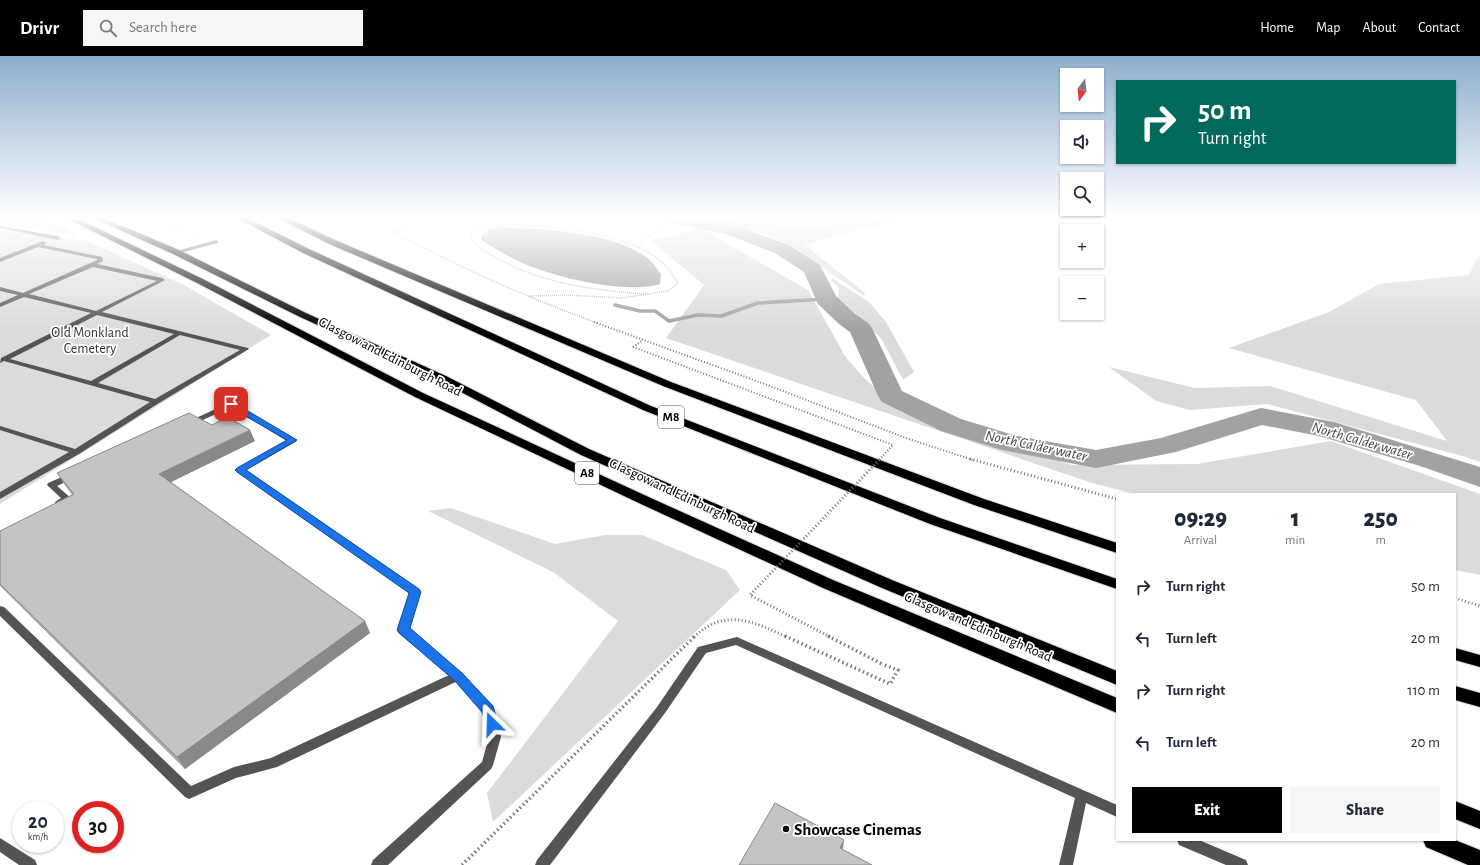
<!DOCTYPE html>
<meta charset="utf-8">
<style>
:root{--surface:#fff;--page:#f6f6f7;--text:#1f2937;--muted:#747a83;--accent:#000}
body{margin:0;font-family:"Alegreya Sans",sans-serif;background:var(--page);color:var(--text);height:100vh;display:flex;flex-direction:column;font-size:15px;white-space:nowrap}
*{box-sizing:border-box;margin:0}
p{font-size:13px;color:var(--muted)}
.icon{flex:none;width:22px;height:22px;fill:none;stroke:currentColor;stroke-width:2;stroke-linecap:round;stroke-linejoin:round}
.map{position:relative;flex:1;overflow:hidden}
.panel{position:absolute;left:1116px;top:437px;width:340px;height:348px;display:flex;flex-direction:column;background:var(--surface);border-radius:0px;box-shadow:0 1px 3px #0004}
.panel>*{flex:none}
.banner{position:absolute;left:1116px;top:24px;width:340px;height:84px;border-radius:0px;box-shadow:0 1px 3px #0004;background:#00695c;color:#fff;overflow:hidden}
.needle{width:26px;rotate:195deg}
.tools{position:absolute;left:1060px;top:12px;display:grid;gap:8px}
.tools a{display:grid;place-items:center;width:44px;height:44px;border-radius:0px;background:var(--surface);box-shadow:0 1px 3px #0004;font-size:20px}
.speed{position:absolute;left:12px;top:745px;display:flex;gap:8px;font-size:20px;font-weight:700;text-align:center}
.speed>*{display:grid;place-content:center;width:52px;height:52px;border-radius:50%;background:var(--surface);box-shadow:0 1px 3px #0004;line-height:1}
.speed small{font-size:10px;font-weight:400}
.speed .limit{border:6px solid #d22;background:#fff;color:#111}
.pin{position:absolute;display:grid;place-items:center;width:34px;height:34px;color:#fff;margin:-17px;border-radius:8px;box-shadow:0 2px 6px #0006}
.me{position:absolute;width:44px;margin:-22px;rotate:338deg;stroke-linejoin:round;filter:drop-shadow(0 0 3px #0008)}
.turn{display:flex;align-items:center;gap:14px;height:84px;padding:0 16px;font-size:18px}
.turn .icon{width:52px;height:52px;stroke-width:2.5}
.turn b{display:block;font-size:28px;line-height:34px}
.eta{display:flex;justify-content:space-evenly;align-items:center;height:68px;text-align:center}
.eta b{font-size:24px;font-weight:800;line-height:28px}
.primary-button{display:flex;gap:8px;margin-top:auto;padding:8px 16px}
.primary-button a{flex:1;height:46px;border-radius:0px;background:var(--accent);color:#fff;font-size:16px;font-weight:800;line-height:46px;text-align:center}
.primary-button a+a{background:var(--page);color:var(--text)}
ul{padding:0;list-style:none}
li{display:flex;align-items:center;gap:12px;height:52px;padding:0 16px}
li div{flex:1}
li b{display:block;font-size:15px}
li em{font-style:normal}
header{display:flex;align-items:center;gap:24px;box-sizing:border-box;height:56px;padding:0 20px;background:var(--accent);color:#fff}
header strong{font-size:19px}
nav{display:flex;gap:22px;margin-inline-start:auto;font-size:14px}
.search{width:280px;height:36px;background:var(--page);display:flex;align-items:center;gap:10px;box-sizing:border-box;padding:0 14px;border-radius:0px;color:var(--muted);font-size:15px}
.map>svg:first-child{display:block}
.green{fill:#dbdbdb}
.water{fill:#a2a2a2}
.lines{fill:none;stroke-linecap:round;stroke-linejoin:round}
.stream{stroke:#a2a2a2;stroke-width:3.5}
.river{fill:#a2a2a2;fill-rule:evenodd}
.highway-casing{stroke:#dbdbdb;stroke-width:2}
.path-far3{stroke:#767676;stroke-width:1.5;stroke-dasharray:0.5 1.5;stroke-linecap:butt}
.path-far2{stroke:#767676;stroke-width:2;stroke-dasharray:1 2;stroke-linecap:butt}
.path-far1{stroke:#767676;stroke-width:3;stroke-dasharray:1 2.5;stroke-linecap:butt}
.path{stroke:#767676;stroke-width:3.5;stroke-dasharray:1.5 3;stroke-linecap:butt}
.lane{fill:#545454;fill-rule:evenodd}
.street{fill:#545454;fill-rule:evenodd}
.highway{fill:#000;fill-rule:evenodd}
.path-bridge-far2{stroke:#767676;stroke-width:2;stroke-dasharray:1 2;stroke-linecap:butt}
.path-bridge-far1{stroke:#767676;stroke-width:3;stroke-dasharray:1 2.5;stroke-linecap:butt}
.path-bridge{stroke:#767676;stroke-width:3.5;stroke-dasharray:1.5 3;stroke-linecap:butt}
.wall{fill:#a9a9a9}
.shaded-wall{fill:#898989}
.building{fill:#c4c4c4;stroke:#898989}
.route{fill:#1a73e8;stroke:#114b97}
.poi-dot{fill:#000;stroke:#fff;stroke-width:1.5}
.labels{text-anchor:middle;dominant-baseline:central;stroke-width:3.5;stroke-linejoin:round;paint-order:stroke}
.shield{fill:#fff;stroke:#4c4c4c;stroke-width:1}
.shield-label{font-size:13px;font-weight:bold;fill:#000}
.park-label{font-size:14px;fill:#323232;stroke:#fff}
.street-label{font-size:14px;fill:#000;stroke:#fff}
.water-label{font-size:15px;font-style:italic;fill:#434343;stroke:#fff}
.near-poi-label{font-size:17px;font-weight:bold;fill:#000;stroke:#fff;text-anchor:start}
</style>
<header>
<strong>Drivr</strong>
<div class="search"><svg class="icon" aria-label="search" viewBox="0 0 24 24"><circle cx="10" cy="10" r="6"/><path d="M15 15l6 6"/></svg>Search here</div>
<nav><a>Home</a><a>Map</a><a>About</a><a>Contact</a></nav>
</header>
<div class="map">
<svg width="1480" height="809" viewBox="0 0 1480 809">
<rect width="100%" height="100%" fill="#fff"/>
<path class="green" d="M0 161H38L67 172 77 180 0 166Z
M922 161 840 178 805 189 865 237 864 240 798 194 783 186 764 177 739 174 699 162Z
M698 171 808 234 845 300 862 320 901 356 1072 409 1197 408 1331 385 1480 438V519L1455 514V438H1135L1092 427 666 282 704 229 650 184 673 180Z
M0 175 87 185 184 229 271 279 0 448Z
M1480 197V406L1466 401 1267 348 1190 354 1156 345 1109 311 1195 332 1270 330 1447 385 1416 344 1229 292 1329 256 1379 228 1469 219Z
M832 222 869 246 886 266 914 316 903 324 881 282 866 268 846 256 838 244 839 232 832 225Z
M451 452 555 488 605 479H642L726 514 740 534 493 766 487 737 618 565 553 516 428 455Z"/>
<path class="water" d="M501 172C543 172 609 176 645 200 651 204 656 212 661 218L660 228C625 239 548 220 516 204 504 198 493 191 481 184L482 179 488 174Z"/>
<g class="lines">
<path class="stream" d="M615 249 640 255H655L669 265 698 259 721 260 758 247 826 243"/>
<path class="river" d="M661 161H696L731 168 789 189 820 209 836 240 855 258 868 267 872 272 902 335 961 363 1017 380 1096 394 1161 382 1261 352 1334 366 1480 411V431L1420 410 1319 380 1262 369 1176 396 1096 412 1002 394 941 375 882 346 878 340 850 276 839 268 818 248 804 216 775 197 726 178 664 165Z"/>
<defs>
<path id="highway" d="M64 161H74L205 224 423 337 653 443 833 524 1117 642V657L823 532 643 449 415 341 199 228Z
M91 161H101L179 194 306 257 446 320 589 393 892 524 1117 615V629L882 532 581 399 438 324 300 261 173 198Z
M235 161H245L309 193 651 350 940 462 1117 523V533L930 468 643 354 303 197Z
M276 161H286L335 184 671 326 984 443 1117 487V497L974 449 663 330 329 188Z
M1455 592 1480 599V611L1455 604Z
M1455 630 1480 637V651L1455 644Z
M1455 745 1480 755V773L1455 763Z
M1423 784H1455L1480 794V809H1468L1426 791Z"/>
</defs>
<use href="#highway" class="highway-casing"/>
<path class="path-far3" d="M703 161C773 178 838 177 908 161
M147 162 199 180
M387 172C455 210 524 240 597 267
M393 176C422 168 450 157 479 171
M639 192 645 181 684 161
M528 240 566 239 622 242 668 235 678 227C671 216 665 207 654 200 621 176 509 160 472 175L471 183C477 192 486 196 495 201 542 228 593 234 646 238"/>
<path class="path-far2" d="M594 266 762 327 906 382 973 404
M633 291 642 285"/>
<path class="path-far1" d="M970 403 1117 443
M1455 542 1480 550
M694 581C725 551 754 566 787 581"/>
<path class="path" d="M785 580 890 628 898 614 882 608
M462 809 695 580"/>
<path class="lane" d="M216 184 218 185V187L176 198 173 196Z
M43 185 46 187 44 189 102 201 103 205 97 208 162 222 165 224 102 256 248 292 249 293 159 347 79 398 0 443V436L69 396 0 374V370L75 393 150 346 4 305 0 307 1 302 91 257 24 241 0 251V247L18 239 0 235V231L23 237 97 204V203L38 191 0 206V202ZM93 211 157 225 96 255 29 238ZM97 259 174 278 91 325 10 303ZM180 279 240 294 155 343 98 327Z
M231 346 297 385 246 414 418 533 420 536 409 573 462 617 463 620 462 623 277 711 236 722 189 743 185 741 0 560V550L4 551 191 730 234 711 271 702 449 619 399 577 398 574 410 537 236 414 287 385 231 351 192 369H189L185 367Z
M71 417 75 420 74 422 57 430 71 442 62 448H56L55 446 61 442 47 429 48 427Z
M737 581 1117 749V761L1086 747 1073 809H1059L1075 742 736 589 706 597 665 657 550 809H535L537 804 657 651 698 591Z
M1177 784H1199L1246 804 1248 809H1226L1179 789Z"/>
<path class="street" d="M364 161H407L405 162 384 164 366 162Z
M0 170 58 180 61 182 58 184 0 172Z
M458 616 462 617 494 653 501 681 493 709 491 713 388 809H371L373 804 482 706 489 681 483 655 454 623 453 620 454 617Z
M0 782 35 804 37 809H19L0 796Z"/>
<use href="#highway" class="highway"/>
<path class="path-bridge-far2" d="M633 291 893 389 879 404"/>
<path class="path-bridge-far1" d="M830 581 750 539 880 403"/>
<path class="path-bridge" d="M828 580 882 608"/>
</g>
<path class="wall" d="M255 385 171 426 365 565 370 577 185 713 0 530V475L72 439 64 428 57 417Z"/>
<path class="shaded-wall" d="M250 374 255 385 165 429 159 418Z
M365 565 370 577 185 713 177 701Z
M844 784 843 792 839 800 840 792Z"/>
<path class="building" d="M189 357 212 369 227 361 250 374 159 418 365 565 177 701 0 528V475L74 438 57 417Z
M775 747 844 784 840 792 872 809H739Z"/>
<linearGradient id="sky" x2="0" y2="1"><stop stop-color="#8cadcc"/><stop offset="0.59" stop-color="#fff"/><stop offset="1" stop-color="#fff" stop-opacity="0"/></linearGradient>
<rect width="1480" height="274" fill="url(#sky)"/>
<path class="route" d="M231 345 297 384 246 414 419 533 421 536 410 572 462 617 493 650 498 668 496 671 492 673 487 671 482 656 454 624 399 577 397 574 409 537 237 416 235 414 237 412 287 384 228 350 227 348Z"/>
<circle class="poi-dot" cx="786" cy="773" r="4"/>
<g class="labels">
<g class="shield">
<rect x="658" y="350" width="26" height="22" rx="3"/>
<rect x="575" y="406" width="24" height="22" rx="3"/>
</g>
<g class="shield-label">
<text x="671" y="361">M8</text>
<text x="587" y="417">A8</text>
</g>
<g class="park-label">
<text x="90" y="277">Old Monkland<tspan x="90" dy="16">Cemetery</tspan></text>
</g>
<g class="street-label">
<text transform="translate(390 301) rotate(27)">Glasgow and Edinburgh Road</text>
<text transform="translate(682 440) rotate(25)">Glasgow and Edinburgh Road</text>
<text transform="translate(978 571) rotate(23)">Glasgow and Edinburgh Road</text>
</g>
<g class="water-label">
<text transform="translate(1362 385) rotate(16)">North Calder water</text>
<text transform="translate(1036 390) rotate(12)">North Calder water</text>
</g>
<g class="near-poi-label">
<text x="794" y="773">Showcase Cinemas</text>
</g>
</g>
</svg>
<div class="tools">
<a><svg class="needle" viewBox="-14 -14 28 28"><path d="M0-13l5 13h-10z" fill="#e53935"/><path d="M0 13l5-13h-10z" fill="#747a83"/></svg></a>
<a><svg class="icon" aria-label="sound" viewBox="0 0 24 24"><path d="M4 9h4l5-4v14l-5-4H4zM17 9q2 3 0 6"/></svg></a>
<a><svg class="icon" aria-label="search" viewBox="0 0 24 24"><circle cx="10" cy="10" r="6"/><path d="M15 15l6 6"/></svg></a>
<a>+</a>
<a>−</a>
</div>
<div class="speed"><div>20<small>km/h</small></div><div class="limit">30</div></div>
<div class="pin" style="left:231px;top:348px;background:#d93025"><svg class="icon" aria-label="arrive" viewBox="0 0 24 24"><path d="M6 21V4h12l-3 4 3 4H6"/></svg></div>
<svg class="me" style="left:492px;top:668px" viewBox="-20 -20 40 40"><path d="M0-17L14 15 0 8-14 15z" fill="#1a73e8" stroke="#fff" stroke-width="4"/></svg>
<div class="banner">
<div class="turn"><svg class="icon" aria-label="right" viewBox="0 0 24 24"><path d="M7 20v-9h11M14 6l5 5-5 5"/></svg><div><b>50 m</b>Turn right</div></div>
</div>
<section class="panel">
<div class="eta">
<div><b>09:29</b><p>Arrival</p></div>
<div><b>1</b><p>min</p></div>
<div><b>250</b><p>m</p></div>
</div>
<ul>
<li><svg class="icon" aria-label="right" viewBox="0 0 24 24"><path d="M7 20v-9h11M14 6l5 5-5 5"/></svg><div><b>Turn right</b></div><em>50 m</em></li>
<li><svg class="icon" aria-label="left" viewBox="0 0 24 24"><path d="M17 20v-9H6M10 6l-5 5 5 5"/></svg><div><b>Turn left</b></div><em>20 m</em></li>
<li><svg class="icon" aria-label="right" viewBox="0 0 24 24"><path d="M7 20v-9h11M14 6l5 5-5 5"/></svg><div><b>Turn right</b></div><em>110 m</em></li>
<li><svg class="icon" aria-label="left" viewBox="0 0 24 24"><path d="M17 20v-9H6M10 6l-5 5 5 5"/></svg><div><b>Turn left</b></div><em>20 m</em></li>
</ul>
<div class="primary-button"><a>Exit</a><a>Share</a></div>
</section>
</div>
